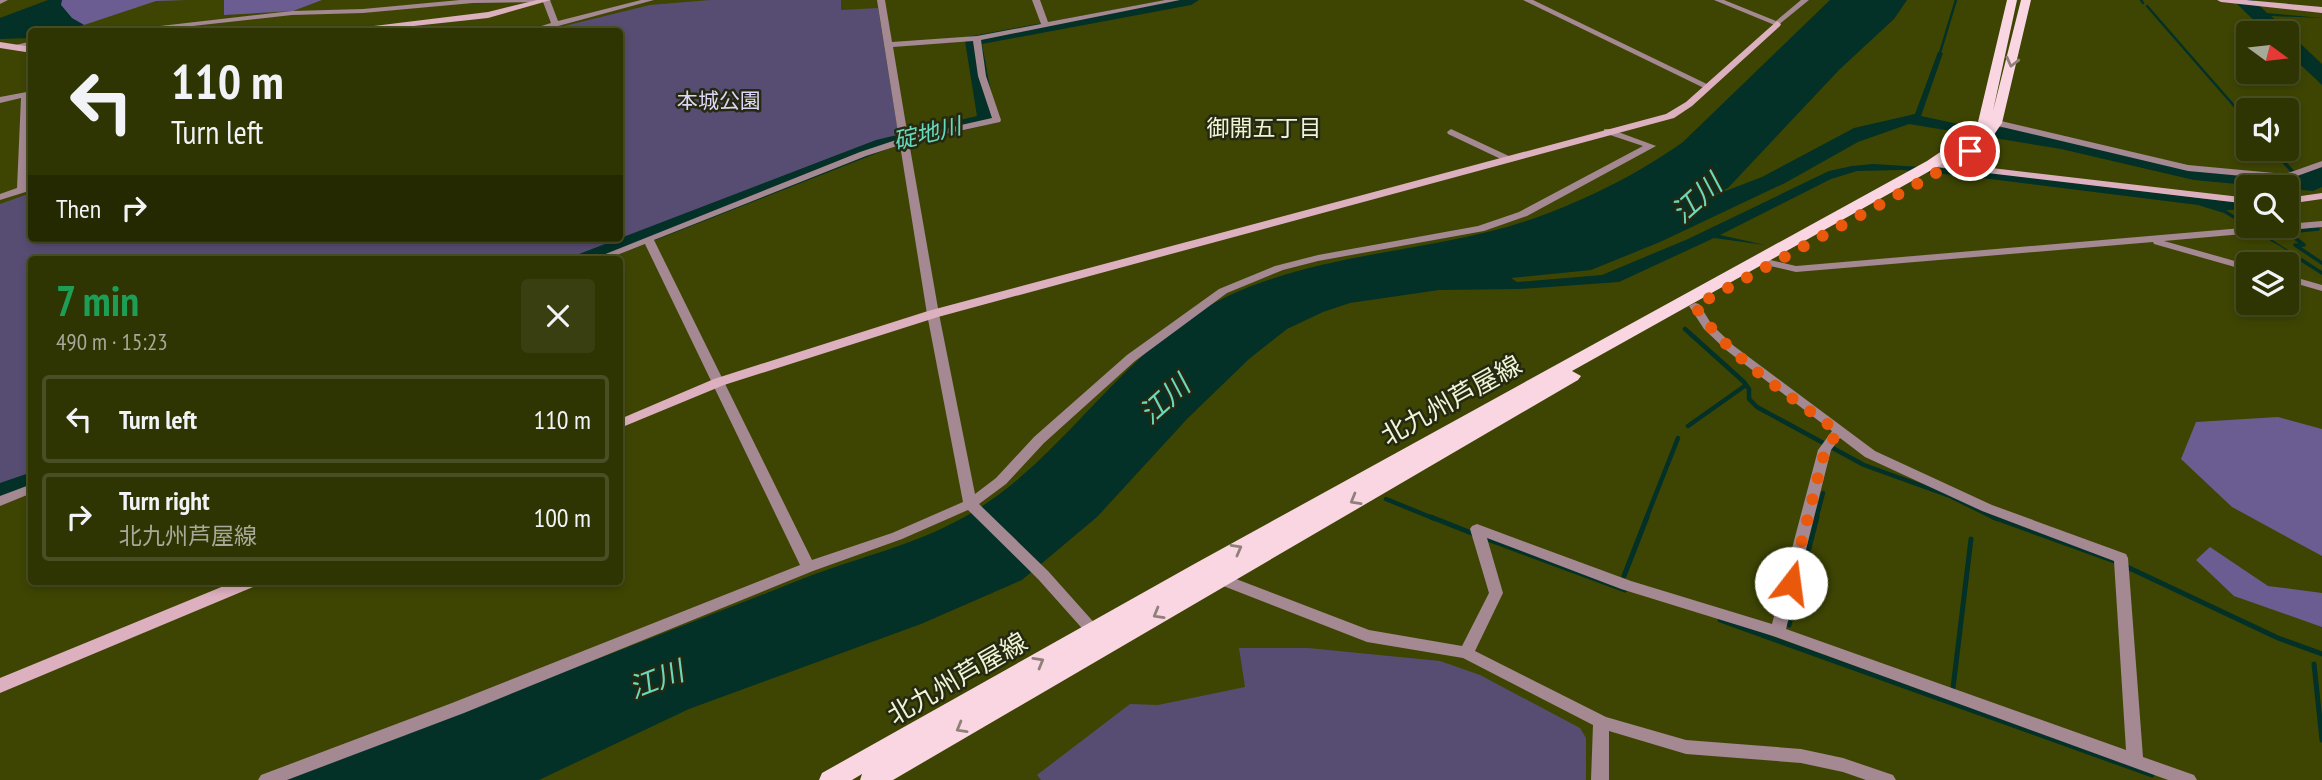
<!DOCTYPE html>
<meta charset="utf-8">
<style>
:root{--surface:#2e3402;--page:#3a3f11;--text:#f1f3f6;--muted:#a7aa99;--line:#494f24}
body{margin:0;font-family:"PT Sans Narrow","Noto Sans JP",sans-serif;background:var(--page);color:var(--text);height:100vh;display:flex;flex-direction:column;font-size:26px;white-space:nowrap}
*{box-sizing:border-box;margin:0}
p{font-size:23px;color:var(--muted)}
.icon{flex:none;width:38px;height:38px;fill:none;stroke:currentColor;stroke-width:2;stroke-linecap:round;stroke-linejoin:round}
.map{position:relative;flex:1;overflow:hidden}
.sheet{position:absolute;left:28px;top:256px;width:595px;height:329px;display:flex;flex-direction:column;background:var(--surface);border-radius:7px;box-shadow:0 4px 10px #0003,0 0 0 2px var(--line)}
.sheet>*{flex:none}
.guide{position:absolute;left:28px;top:28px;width:595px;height:214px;border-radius:7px;box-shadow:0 4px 10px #0003,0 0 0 2px var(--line);background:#2e3402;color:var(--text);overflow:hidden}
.needle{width:46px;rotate:105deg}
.fabs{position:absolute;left:2236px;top:21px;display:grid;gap:14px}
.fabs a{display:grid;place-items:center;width:63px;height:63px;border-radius:7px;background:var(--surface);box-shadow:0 4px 10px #0003,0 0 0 2px var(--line);font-size:35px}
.pin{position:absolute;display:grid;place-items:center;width:60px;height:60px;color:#fff;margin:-30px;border:4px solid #fff;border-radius:50%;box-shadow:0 2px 7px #0007}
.me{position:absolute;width:77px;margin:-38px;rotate:15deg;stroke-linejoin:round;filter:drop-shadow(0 0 5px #0008)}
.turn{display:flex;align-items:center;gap:24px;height:147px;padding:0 28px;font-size:32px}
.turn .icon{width:91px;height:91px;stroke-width:2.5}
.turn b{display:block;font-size:49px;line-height:60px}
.then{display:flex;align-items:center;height:66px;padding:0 28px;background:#0003;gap:14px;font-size:26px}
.round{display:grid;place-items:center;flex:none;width:74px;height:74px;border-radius:7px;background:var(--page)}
.overview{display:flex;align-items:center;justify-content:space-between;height:119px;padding:0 28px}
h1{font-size:42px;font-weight:800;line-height:52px;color:#1e9e55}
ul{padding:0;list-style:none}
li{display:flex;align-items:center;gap:21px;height:88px;margin:0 14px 10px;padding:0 14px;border:4px solid var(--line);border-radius:7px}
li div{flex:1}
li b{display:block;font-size:26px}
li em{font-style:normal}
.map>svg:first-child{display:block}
.green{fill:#574d72}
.forest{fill:#6b5d91}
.water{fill:#033027}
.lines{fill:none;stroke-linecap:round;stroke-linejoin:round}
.stream-far3{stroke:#033027;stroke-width:2.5}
.stream-far2{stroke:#033027;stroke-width:3.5}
.stream-far1{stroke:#033027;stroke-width:4.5}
.stream{stroke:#033027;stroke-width:5}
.river{fill:#033027;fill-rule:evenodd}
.street{fill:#a48892;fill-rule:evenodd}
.secondary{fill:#ddb0bf;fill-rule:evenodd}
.primary{fill:#f9d6e2;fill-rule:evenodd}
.oneway{stroke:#90807a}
.route{stroke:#ea580c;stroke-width:12;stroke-dasharray:0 21.6}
.labels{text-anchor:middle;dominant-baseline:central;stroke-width:5;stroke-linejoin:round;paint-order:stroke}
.far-park-label{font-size:21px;fill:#ded6f6;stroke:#262911}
.far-neighbourhood-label{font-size:23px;fill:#eef4d5;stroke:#262911}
.far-water-label{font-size:23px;font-style:italic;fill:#67d9bf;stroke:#262911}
.street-label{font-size:26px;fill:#eef4d5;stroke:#262911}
.water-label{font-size:28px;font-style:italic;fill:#67d9bf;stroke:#262911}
</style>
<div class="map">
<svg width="2322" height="780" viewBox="0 0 2322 780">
<rect width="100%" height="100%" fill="#3e4503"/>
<path class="green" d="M710 0H841V10L878 8 899 138 583 259H32L31 481 0 493V204L31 193 32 238H620V32L544 31 650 5Z
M1239 648H1308L1440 661 1480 675 1580 728 1586 738V780H1041L1037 775 1130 704 1158 705 1245 687Z"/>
<path class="forest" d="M62 0H186L156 1 84 25 71 18 60 4Z
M224 0H322L293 11 224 15Z
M2278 417 2322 429V556L2232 507 2181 459 2196 422Z
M2210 547 2268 586 2322 593V627L2234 596 2196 560Z"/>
<path class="water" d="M48 0H62L61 5 72 18 84 25 58 31 32 32 31 38 0 39V18Z
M1830 0H1907L1894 19 1839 70 1728 188 1702 200 1762 177 1854 128 1915 114 1938 52 1943 53 1921 116 1963 125 2010 128 2188 169 2289 179 2322 167V187L2313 191 2194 180 2061 149 1909 124 1858 142 1785 183 1660 242 1591 270 1511 278 1517 282 1602 275 1688 239 1829 171 1852 166 1873 164 1969 170 2249 204V210H2226L2305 261 2224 213 2198 205 1974 177 1902 170 1857 171 1831 179 1720 235 1765 245 1714 238 1619 282 1519 289 1439 290 1350 303 1323 312 1287 329 1249 359 1187 419 1097 517 1022 580 921 624 689 709 539 780H282C455 713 629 648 802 579 850 560 903 548 949 525 1059 473 1117 349 1226 297 1315 255 1413 253 1507 227 1568 209 1631 179 1683 142Z
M2233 0H2254L2267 13 2322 18 2271 16 2322 64V85L2287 52V33H2267Z"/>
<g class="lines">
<path class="stream-far3" d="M2141 0 2143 3
M2147 6 2249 123
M1939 56 1956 0"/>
<path class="stream-far2" d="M2272 149 2292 171
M2287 232 2304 245H2295L2322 263
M2288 232 2318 229
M2300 259 2322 273"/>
<path class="stream-far1" d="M1685 329 1744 382 1749 389V399L1757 407 1864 465 1950 496 1997 519
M1688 426 1746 385
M1386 499 1435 519
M1646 519 1678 438
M1816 519 1823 493"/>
<path class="stream" d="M1431 517 1474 534
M1993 517 2117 562
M1482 537 1625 590
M2125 566 2278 638 2322 654
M1624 576 1647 517
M1720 620 2152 775
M1789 625 1817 517
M2314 664 2322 740
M1953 688 1971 539"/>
<path class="river" d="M1166 0H1199L1191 5 982 44 996 119 994 123 890 148 607 259H576L579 254 876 140 977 116 965 41 967 37Z
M32 472V492L0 504V483Z"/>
<path class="street" d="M0 0H8L0 4Z
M460 0H550L558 21 641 0H654L536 32H522L551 23 543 2 473 3 363 13 292 15 138 32H108L292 11 363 9Z
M877 0H885L892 42 977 36 1041 24 1032 0H1040L1048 22 1165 0H1180L981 40 986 76 1001 120 1000 122 909 142 939 314 975 494 996 478 1034 437 1127 355 1219 289 1275 266 1318 255 1478 226 1519 212 1643 146 1604 133V129H1610L1656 146 1527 216 1484 231 1318 261 1283 270 1227 293 1135 361 1044 443 1006 484 979 504 1048 571 1098 627 1101 631 1098 635 1093 637 1088 635 1038 579 968 510 902 539 813 571 464 713 287 780H258L261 775 452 703 800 565 645 244 607 259H593L860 152 899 139ZM973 41 978 76 992 118 908 137 893 47ZM900 145 927 314 963 502 892 533 812 560 654 240 866 156Z
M1523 0H1533L1711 86 1704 88Z
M1714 0H1724L1776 21 1801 0H1809L1777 26Z
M32 41V45L16 48 12 46Z
M32 91V95L29 96 27 185 32 184V190L0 200V194L17 188 21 98 0 103V97Z
M1988 118 2188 165 2285 174 2322 161V167L2286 180 2188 171 1985 123V119Z
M1451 129 1511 157 1513 159 1511 161H1505L1448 134 1447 132Z
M2322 221V227L2164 241 2249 265V271L2154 244 2153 242 1796 272 1753 262 1752 260 1757 257 1796 266 2266 226H2287V224Z
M2287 275 2322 285V291L2287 281Z
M1695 303 1699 304 1712 325 1734 346 1875 451 1992 505 2126 554 2128 558 2143 757 2194 775 2197 780H2168L1773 636 1621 589 1487 538 1503 593 1475 651 1606 717 1686 740 1801 749 1843 758 1893 775 1896 780H1866L1843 772 1801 763 1686 754 1609 731V780H1591L1593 725 1463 658 1367 642 1213 582 1211 578 1213 574 1218 573 1223 574 1369 630 1462 646 1489 593 1470 529 1472 526 1477 524 1631 581 1772 624 1818 450 1832 431 1726 350 1704 329 1689 306ZM1840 438 1865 457 1982 511 2114 561 2126 750 1786 629 1831 450Z
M32 484V493L0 506V496Z"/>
<path class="secondary" d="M537 0H551L488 18 358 32H325L488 12Z
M2217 0H2246L2322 7V13L2221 2Z
M1777 21 1781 24 1780 26 1692 106 1674 118 938 317 724 385 620 428V419L714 379 928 311 1666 114 1686 102Z
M0 42 32 47V53L0 48Z
M1932 161 2249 198V204L1928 166V162Z
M2322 193V199L2287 204V198Z
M236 581H260L258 585 0 693V678Z"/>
<path class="primary" d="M2007 0H2017L1993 111 2021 0H2031L2002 123 1987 145H1977L1978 139 1937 167 1572 371 1581 376 1578 380 893 780H860L862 774 852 780H819L822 773 1196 563 1927 161 1970 132 1978 122Z"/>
</g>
<defs><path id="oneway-chevron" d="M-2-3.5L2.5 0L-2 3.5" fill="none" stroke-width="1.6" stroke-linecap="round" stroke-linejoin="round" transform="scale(1.75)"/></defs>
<g class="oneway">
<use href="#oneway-chevron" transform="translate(2012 62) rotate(104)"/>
<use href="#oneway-chevron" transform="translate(1355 500) rotate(150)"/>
<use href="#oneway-chevron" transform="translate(1237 549) rotate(-29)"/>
<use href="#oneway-chevron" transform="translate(1158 614) rotate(150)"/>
<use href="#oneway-chevron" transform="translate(1039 662) rotate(-30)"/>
<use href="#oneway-chevron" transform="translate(961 728) rotate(150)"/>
</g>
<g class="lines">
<path class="route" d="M1791 583 1825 450 1838 432C1789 394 1729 359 1695 306L1928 178 1970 151"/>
</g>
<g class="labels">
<g class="far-park-label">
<text x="719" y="100">本城公園</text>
</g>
<g class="far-neighbourhood-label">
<text x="1264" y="127">御開五丁目</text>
</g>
<g class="far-water-label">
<text transform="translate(927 133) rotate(-14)">碇地川</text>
</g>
<g class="street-label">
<text transform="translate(1451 400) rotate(-29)">北九州芦屋線</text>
<text transform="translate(957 678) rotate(-30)">北九州芦屋線</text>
</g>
<g class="water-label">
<text transform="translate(1696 198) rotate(-42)">江川</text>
<text transform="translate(1164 399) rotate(-42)">江川</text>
<text transform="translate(656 679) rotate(-21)">江川</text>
</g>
</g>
</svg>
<div class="fabs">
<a><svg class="needle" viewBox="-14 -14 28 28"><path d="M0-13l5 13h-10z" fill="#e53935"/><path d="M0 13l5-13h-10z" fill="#a7aa99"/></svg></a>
<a><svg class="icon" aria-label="sound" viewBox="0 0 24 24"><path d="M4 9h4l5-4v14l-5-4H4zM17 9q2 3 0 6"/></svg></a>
<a><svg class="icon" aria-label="search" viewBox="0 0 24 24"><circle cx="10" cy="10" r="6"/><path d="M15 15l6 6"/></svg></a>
<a><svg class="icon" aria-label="layers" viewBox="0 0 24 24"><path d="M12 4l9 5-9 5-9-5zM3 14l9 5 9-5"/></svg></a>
</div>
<div class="pin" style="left:1970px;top:151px;background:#d93025"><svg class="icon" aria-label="arrive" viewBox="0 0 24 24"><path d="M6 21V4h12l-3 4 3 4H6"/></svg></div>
<svg class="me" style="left:1791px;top:583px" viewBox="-20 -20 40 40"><circle r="19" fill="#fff"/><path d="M0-13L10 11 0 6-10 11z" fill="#ea580c"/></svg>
<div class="guide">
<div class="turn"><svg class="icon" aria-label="left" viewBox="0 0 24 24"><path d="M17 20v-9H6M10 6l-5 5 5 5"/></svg><div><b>110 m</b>Turn left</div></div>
<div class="then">Then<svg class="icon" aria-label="right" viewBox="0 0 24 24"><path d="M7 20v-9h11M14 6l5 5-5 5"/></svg></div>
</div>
<section class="sheet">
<div class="overview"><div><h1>7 min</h1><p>490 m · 15:23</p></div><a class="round"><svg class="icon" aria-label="close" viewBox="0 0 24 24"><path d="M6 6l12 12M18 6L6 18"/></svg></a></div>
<ul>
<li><svg class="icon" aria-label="left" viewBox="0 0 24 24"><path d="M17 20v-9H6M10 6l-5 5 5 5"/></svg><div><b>Turn left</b></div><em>110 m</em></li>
<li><svg class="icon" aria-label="right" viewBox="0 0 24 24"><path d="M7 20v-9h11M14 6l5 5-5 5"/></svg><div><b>Turn right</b><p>北九州芦屋線</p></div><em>100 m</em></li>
</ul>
</section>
</div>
